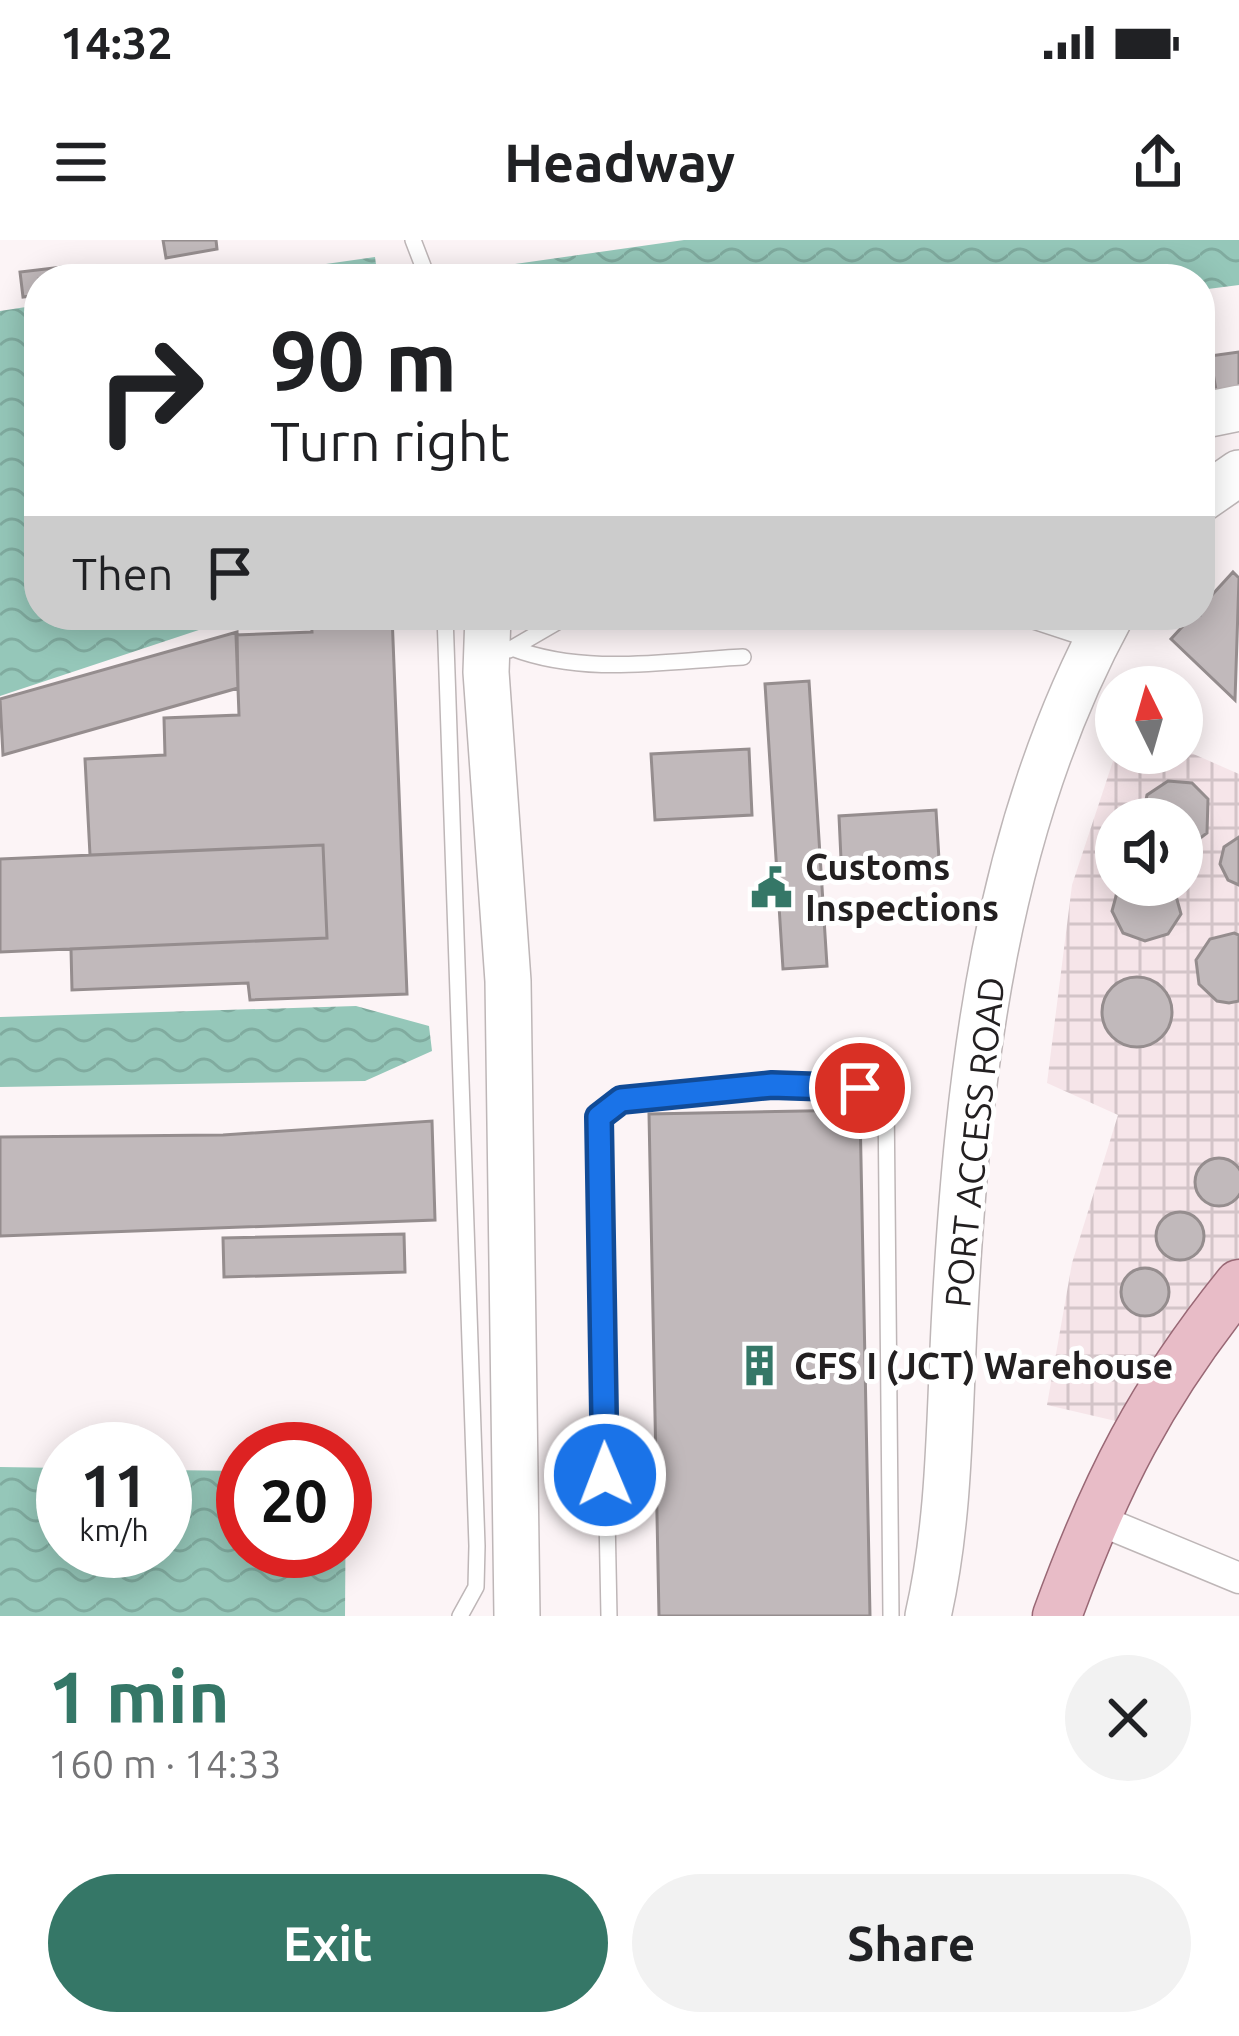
<!DOCTYPE html>
<meta charset="utf-8">
<style>
:root{--surface:#fff;--page:#f2f2f2;--text:#202124;--muted:#757577;--accent:#357767}
body{margin:0;font-family:Ubuntu,sans-serif;background:var(--page);color:var(--text);height:100vh;display:flex;flex-direction:column;font-size:45px;white-space:nowrap}
*{box-sizing:border-box;margin:0}
p{font-size:39px;color:var(--muted)}
.icon{flex:none;width:66px;height:66px;fill:none;stroke:currentColor;stroke-width:2;stroke-linecap:round;stroke-linejoin:round}
.map{position:relative;height:1376px;overflow:hidden}
.details{display:flex;flex-direction:column;background:var(--surface);flex:1}
.details>*{flex:none}
.guide{position:absolute;left:24px;top:24px;width:1191px;height:366px;border-radius:48px;box-shadow:0 6px 30px #0003;background:#fff;color:var(--text);overflow:hidden}
.needle{width:78px;rotate:355deg}
.fabs{position:absolute;left:1095px;top:426px;display:grid;gap:24px}
.fabs a{display:grid;place-items:center;width:108px;height:108px;border-radius:50%;background:var(--surface);box-shadow:0 6px 30px #0003;font-size:60px}
.speed{position:absolute;left:36px;top:1182px;display:flex;gap:24px;font-size:60px;font-weight:700;text-align:center}
.speed>*{display:grid;place-content:center;width:156px;height:156px;border-radius:50%;background:var(--surface);box-shadow:0 6px 30px #0003;line-height:1}
.speed small{font-size:30px;font-weight:400}
.speed .limit{border:18px solid #d22;background:#fff;color:#111}
.pin{position:absolute;display:grid;place-items:center;width:102px;height:102px;color:#fff;margin:-51px;border:6px solid #fff;border-radius:50%;box-shadow:0 3px 12px #0007}
.me{position:absolute;width:132px;margin:-66px;rotate:359deg;stroke-linejoin:round;filter:drop-shadow(0 0 9px #0008)}
.turn{display:flex;align-items:center;gap:42px;height:252px;padding:0 48px;font-size:54px}
.turn .icon{width:156px;height:156px;stroke-width:2.5}
.turn b{display:block;font-size:84px;line-height:102px}
.then{display:flex;align-items:center;height:114px;padding:0 48px;background:#0003;gap:24px;font-size:45px}
.round{display:grid;place-items:center;flex:none;width:126px;height:126px;border-radius:63px;background:var(--page)}
.summary{display:flex;align-items:center;justify-content:space-between;height:204px;padding:0 48px}
h1{font-size:72px;font-weight:700;line-height:90px;color:var(--accent)}
.button{display:flex;gap:24px;margin-top:auto;padding:24px 48px}
.button a{flex:1;height:138px;border-radius:72px;background:var(--accent);color:#fff;font-size:48px;font-weight:700;line-height:138px;text-align:center}
.button a+a{background:var(--page);color:var(--text)}
.status{display:flex;justify-content:space-between;align-items:center;height:84px;padding:0 60px;background:var(--surface);direction:ltr}
.status svg{height:33px;fill:currentColor}
header{display:flex;justify-content:space-between;align-items:center;height:156px;padding:0 48px;background:var(--surface);font-size:54px;font-weight:700}
.map>svg:first-child{display:block}
.industrial{fill:url(#industrial-grid);fill-rule:evenodd}
.water{fill:url(#water-waves)}
.building{fill:#c1b9bb;stroke:#958d8e;stroke-width:3}
.lines{fill:none;stroke-linecap:round;stroke-linejoin:round}
.lane-casing{stroke:#beb6b7;stroke-width:18}
.street-casing{stroke:#beb6b7;stroke-width:33}
.secondary-casing{stroke:#beb6b7;stroke-width:48}
.primary-casing{stroke:#996875;stroke-width:51}
.lane{stroke:#fff;stroke-width:15}
.street{stroke:#fff;stroke-width:30}
.secondary{stroke:#fff;stroke-width:45}
.primary{stroke:#e8bcc7;stroke-width:48}
.route-casing{stroke:#114b97;stroke-width:30}
.route{stroke:#1a73e8;stroke-width:21}
.labels{text-anchor:middle;dominant-baseline:central;stroke-width:10;stroke-linejoin:round;paint-order:stroke}
.poi-label{font-size:36px;font-weight:bold;fill:#232021;stroke:#fff;text-anchor:start}
.street-label{font-size:36px;fill:#232021;stroke:#fff}
</style>
<div class="status"><b>14:32</b><svg viewBox="0 0 49 12"><path d="M0 12V9h3v3zM5 12V6h3v6zM10 12V3h3v9zM15 12V0h3v12zM26 1h20v11H26zM47 4h2v5h-2z"/></svg></div>
<header><svg class="icon" aria-label="menu" viewBox="0 0 24 24"><path d="M4 6h16M4 12h16M4 18h16"/></svg>Headway<svg class="icon" aria-label="share" viewBox="0 0 24 24"><path d="M12 15V3M7 8l5-5 5 5M5 13v7h14v-7"/></svg></header>
<div class="map">
<svg width="1239" height="1376" viewBox="0 0 1239 1376">
<defs>
<pattern id="industrial-grid" width="8" height="8" patternUnits="userSpaceOnUse" patternTransform="scale(3)"><rect width="8" height="8" fill="#f6e5e9"/><path d="M0 4h8M4 0v8" fill="none" stroke="#d3c4c8"/></pattern>
<pattern id="water-waves" width="16" height="10" patternUnits="userSpaceOnUse" patternTransform="scale(3)"><rect width="16" height="10" fill="#95c7b9"/><path d="M0 5q4-4 8 0t8 0" fill="none" stroke="#80ab9f"/></pattern>
</defs>
<rect width="100%" height="100%" fill="#fcf4f6"/>
<path class="industrial" d="M1182 509 1239 534V1021L1120 1182 1047 1165 1072 1023 1118 875 1047 843 1072 645 1116 512 1182 513ZM1116 579H1182V645H1116Z"/>
<path class="water" d="M684 0H1239V45L1200 50V39H453L452 33Z
M375 17 378 39H220Z
M39 65V375H244L0 456V71Z
M356 766 429 786 432 811 365 841 0 847V777Z
M0 1227 63 1228V1311H165V1230L243 1231V1311H345L346 1233 345 1376H0Z"/>
<path class="building" d="M163 0H216L217 9 166 18Z
M63 27 65 39H39V55L23 57 20 32Z
M1239 112V147L1216 150 1210 116Z
M1233 332 1239 338 1235 460 1171 399 1193 375H1200V368Z
M311 375H392L407 754 250 760 248 743 72 750 71 709 327 698 323 605 90 615 85 519 165 515 164 478 239 475 236 395 312 392Z
M237 392 238 448 3 515 0 459Z
M809 441 827 726 783 729 765 444Z
M749 509 752 575 655 580 651 514Z
M1168 541 1192 543 1208 559 1207 593 1187 608 1182 609V579H1142L1147 555Z
M936 570 940 636 842 641 839 576Z
M1239 597V645L1228 640 1220 624 1224 607Z
M323 605 327 698 0 712V619Z
M1173 645 1181 674 1168 694 1145 701 1123 693 1112 671 1119 645Z
M1234 693 1239 695V761L1229 763 1217 761 1199 744 1196 720 1210 699Z
M1102 772a35 35 0 1 1 70 0a35 35 0 1 1-70 0Z
M860 870 870 1376H659L649 874Z
M432 881 435 980 0 996V897L223 895Z
M1195 942a24 24 0 1 1 48 0a24 24 0 1 1-48 0Z
M1156 996a24 24 0 1 1 48 0a24 24 0 1 1-48 0Z
M404 994 405 1032 224 1037 223 998Z
M1121 1052a24 24 0 1 1 48 0a24 24 0 1 1-48 0Z"/>
<g class="lines">
<defs>
<path id="lane" d="M413 0 428 39
M445 375 477 1306 476 1347 460 1376
M1015 375 1094 401
M512 408C585 436 665 421 743 417
M509 410 559 381 611 375
M609 1376 599 877 621 860 772 845 886 853 891 1376"/>
<path id="street" d="M1094 1278 1239 1338"/>
<path id="secondary" d="M1200 176 1239 168
M1200 260 1239 233
M488 375 486 432 508 741 517 1376
M928 1376C951 1275 949 1172 955 1069 968 832 996 586 1111 375"/>
<path id="primary" d="M1057 1376C1105 1244 1151 1153 1239 1044"/>
</defs>
<use href="#lane" class="lane-casing"/>
<use href="#street" class="street-casing"/>
<use href="#secondary" class="secondary-casing"/>
<use href="#primary" class="primary-casing"/>
<use href="#lane" class="lane"/>
<use href="#street" class="street"/>
<use href="#secondary" class="secondary"/>
<use href="#primary" class="primary"/>
</g>
<g class="lines">
<defs>
<path id="route" d="M605 1235 599 877 621 860 772 845 860 848"/>
</defs>
<use href="#route" class="route-casing"/>
<use href="#route" class="route"/>
</g>
<defs>
<symbol id="civic-bare" viewBox="-9 -9 18 18"><path d="M-.6-6.5H3V-4.5H.6V-3L4-1V1h2V6H-6V1h2V-1L-.6-3ZM-1.2 2.5V6h2.4V2.5Z" fill="#357767" stroke="#fff" stroke-width="2.5" paint-order="stroke"/></symbol>
<symbol id="building-bare" viewBox="-9 -9 18 18"><path d="M-4-6H4V6H1V3H-1V6H-4ZM-2.5-4.3h1.7v1.8h-1.7ZM.8-4.3h1.7v1.8H.8ZM-2.5-1h1.7V.8h-1.7ZM.8-1h1.7V.8H.8Z" fill="#357767" stroke="#fff" stroke-width="2.5" paint-order="stroke"/></symbol>
</defs>
<g fill-rule="evenodd">
<use href="#civic-bare" x="742" y="618" width="59" height="59"/>
<use href="#building-bare" x="730" y="1096" width="59" height="59"/>
</g>
<g class="labels">
<g class="poi-label">
<text x="805" y="626">Customs<tspan x="805" dy="41">Inspections</tspan></text>
<text x="794" y="1125">CFS I (JCT) Warehouse</text>
</g>
<g class="street-label">
<text transform="translate(974 902) rotate(-84)">PORT ACCESS ROAD</text>
</g>
</g>
</svg>
<div class="fabs">
<a><svg class="needle" viewBox="-14 -14 28 28"><path d="M0-13l5 13h-10z" fill="#e53935"/><path d="M0 13l5-13h-10z" fill="#757577"/></svg></a>
<a><svg class="icon" aria-label="sound" viewBox="0 0 24 24"><path d="M4 9h4l5-4v14l-5-4H4zM17 9q2 3 0 6"/></svg></a>
</div>
<div class="speed"><div>11<small>km/h</small></div><div class="limit">20</div></div>
<div class="pin" style="left:860px;top:848px;background:#d93025"><svg class="icon" aria-label="arrive" viewBox="0 0 24 24"><path d="M6 21V4h12l-3 4 3 4H6"/></svg></div>
<svg class="me" style="left:605px;top:1235px" viewBox="-20 -20 40 40"><circle r="17" fill="#1a73e8" stroke="#fff" stroke-width="3"/><path d="M0-11L8 9 0 5-8 9z" fill="#fff"/></svg>
<div class="guide">
<div class="turn"><svg class="icon" aria-label="right" viewBox="0 0 24 24"><path d="M7 20v-9h11M14 6l5 5-5 5"/></svg><div><b>90 m</b>Turn right</div></div>
<div class="then">Then<svg class="icon" aria-label="arrive" viewBox="0 0 24 24"><path d="M6 21V4h12l-3 4 3 4H6"/></svg></div>
</div>
</div>
<section class="details">
<div class="summary"><div><h1>1 min</h1><p>160 m · 14:33</p></div><a class="round"><svg class="icon" aria-label="close" viewBox="0 0 24 24"><path d="M6 6l12 12M18 6L6 18"/></svg></a></div>
<div class="button"><a>Exit</a><a>Share</a></div>
</section>
